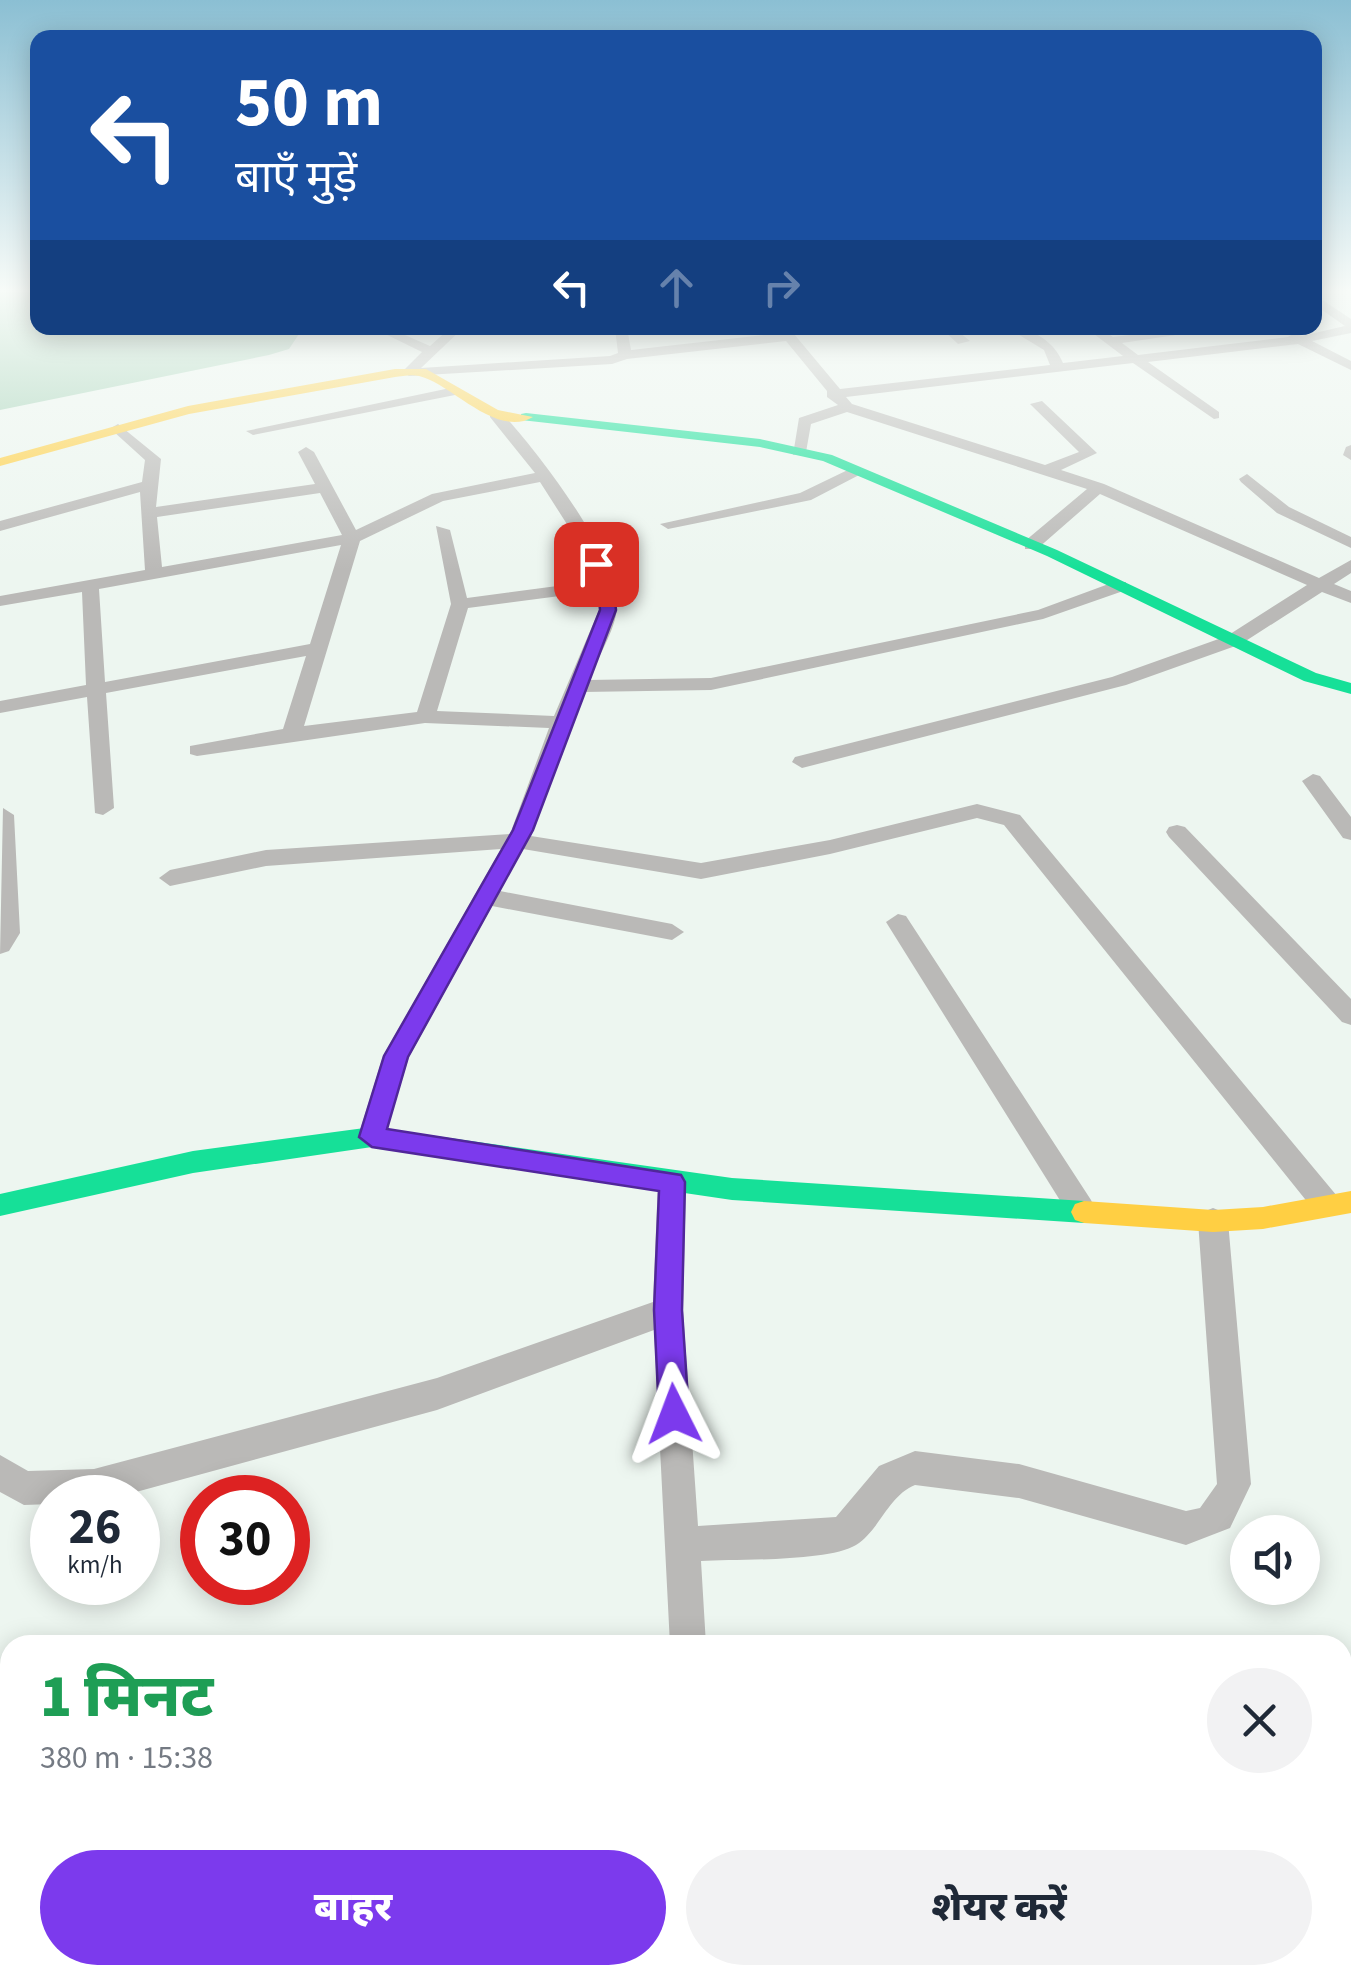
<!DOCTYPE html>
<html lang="hi">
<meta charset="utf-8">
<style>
:root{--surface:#fff;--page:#f2f2f3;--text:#1f2937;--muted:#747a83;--accent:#7c3aed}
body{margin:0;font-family:"Source Sans 3","Noto Sans Devanagari",sans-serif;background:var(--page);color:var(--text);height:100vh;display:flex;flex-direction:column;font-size:38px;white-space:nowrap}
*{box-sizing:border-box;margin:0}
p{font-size:32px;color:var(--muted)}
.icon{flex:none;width:55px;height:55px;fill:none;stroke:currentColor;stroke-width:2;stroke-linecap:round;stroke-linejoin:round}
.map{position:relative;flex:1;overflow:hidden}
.side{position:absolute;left:0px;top:1635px;width:1352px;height:350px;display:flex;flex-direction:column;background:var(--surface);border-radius:30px 30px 0 0;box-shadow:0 5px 25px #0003}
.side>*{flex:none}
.guide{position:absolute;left:30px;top:30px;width:1292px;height:305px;border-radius:20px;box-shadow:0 5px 25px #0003;background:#1a4fa0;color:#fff;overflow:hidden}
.fabs{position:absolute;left:1230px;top:1515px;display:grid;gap:20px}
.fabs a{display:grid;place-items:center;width:90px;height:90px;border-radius:50%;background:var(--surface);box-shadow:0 5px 25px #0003;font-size:50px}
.speed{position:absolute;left:30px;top:1475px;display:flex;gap:20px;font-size:50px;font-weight:700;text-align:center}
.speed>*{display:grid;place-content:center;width:130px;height:130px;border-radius:50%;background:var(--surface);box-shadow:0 5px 25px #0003;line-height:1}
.speed small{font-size:25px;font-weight:400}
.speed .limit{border:15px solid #d22;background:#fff;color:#111}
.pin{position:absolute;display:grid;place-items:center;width:85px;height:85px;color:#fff;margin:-42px;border-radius:20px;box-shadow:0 5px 15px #0006}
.me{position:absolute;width:110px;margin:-55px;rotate:357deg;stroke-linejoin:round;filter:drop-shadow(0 0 8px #0008)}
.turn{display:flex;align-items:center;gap:35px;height:210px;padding:0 40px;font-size:45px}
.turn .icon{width:130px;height:130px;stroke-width:2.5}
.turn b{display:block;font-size:70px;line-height:85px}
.lanes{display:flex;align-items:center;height:95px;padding:0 40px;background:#0003;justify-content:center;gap:50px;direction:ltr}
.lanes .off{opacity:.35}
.round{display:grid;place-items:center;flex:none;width:105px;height:105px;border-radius:52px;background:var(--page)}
.headline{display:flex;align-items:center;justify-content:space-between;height:170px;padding:0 40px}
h1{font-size:60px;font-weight:800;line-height:75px;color:#1e9e55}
.button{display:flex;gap:20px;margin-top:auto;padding:20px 40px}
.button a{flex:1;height:115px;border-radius:60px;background:var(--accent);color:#fff;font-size:40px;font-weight:800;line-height:115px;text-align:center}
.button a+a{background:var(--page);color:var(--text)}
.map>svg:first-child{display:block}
.water{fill:#a1d0b4}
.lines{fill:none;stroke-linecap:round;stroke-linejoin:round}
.street{fill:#bab9b7;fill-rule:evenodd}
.fast{fill:#16e098;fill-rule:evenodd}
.slow{fill:#ffcf43;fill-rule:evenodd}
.route{fill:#7c3aed;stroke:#51269a;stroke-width:2.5}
</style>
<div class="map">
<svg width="1351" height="1985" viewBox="0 0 1351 1985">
<rect width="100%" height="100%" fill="#edf6f0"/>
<path class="water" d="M0 292H37L38 328H295L299 334 289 349 269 355 0 410Z"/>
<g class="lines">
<path class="street" d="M1315 295 1351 319V333L1312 341 1351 361V370L1298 344 1148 362 1219 412V418L1214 419 1133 363 846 397 852 404 1045 465 1079 452 1030 404 1042 401 1097 453 1061 470 1104 484 1319 578 1351 560V573L1334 584 1351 591V603L1322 592 1241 644 1126 685 802 768 792 762 795 757 1112 677 1227 636 1307 585 1100 494 1037 549H1025V541L1087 489 847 412 811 424 806 452 793 455 799 418 838 405 827 397V391L786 341 627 359 612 364 409 376 402 372 422 352 373 328H389L430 346 450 328H463L421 368 610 356 618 353 615 328H627L631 350 781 333 777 328H789L840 389 1050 365 1044 350 1008 328C1033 328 1054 341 1063 363L1123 356 1086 328H1100L1113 337 1188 328H1223L1122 343 1138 355 1288 337 1294 333 1302 336 1345 326 1315 305Z
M941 328H954L970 341 958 344Z
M455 387 462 391 460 394 253 435 246 431Z
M490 411H500C534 447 621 558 617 608 615 631 597 659 588 680L711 678 1038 610 1114 582H1126V590L1043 619 711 690 583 692 531 836 701 863 830 840 977 804 1020 815 1337 1196 1341 1205 1337 1214 1327 1217 1317 1214 1004 825 977 818 830 854 701 879 523 849 500 891 672 924 684 932 672 940 492 906 409 1057 382 1145 372 1148 362 1145 358 1137 383 1056 501 849 266 866 170 886 159 878 170 870 266 850 510 834 549 728 425 723 197 756 190 754V746L283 729 306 656 106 693 114 808 103 815 95 813 87 697 0 713V701L86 685 82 592 0 606V596L145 570 140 492 0 531V521L142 482 145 460 113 431 111 428 118 424 161 459 156 507 315 484 298 452 306 447 314 452 356 530 432 494 535 473 490 417ZM540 482 579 543 595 581 467 598 450 530 436 526 451 604 417 712 304 726 360 541 443 501ZM320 493 342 535 162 567 157 517ZM341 545 310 644 105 682 99 589ZM598 591 599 610 554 716 437 711 468 608Z
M1351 445V460L1343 455 1346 447Z
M856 466 864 471 861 474 811 500 668 529 660 524 800 493Z
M1247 474 1289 507 1351 537V548L1277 513 1241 482 1239 479Z
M1313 774 1320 776 1351 817V840L1343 838 1302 781Z
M3 808 14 815 20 933 9 951 0 954Z
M1177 825 1185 827 1351 999V1025L1342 1022 1169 837 1166 832 1169 827Z
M898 914 906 916 1091 1200 1095 1209 1091 1218 1081 1221 1071 1218 886 922Z
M672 1170 682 1173 686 1182 683 1311 698 1526 836 1517 879 1466 915 1451 1019 1464 1186 1511 1200 1508 1217 1484 1198 1221 1203 1212 1213 1208 1223 1212 1228 1221 1251 1484 1230 1528 1186 1545 1019 1498 915 1485C888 1496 880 1530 856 1545 828 1562 736 1559 701 1561L706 1645H670L654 1330 437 1410 114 1498H52V1504L24 1505 0 1492V1455L28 1471 94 1469 437 1378 653 1302 658 1182 662 1173Z
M507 1975H549L550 1985H506Z"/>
<path class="fast" d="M526 413 760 439 832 455 1057 550 1316 673 1351 683V694L1304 681 1047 556 823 461 760 447 521 420V414Z
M372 1127 732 1178 1084 1201 1093 1204 1097 1212 1093 1220 1084 1223 732 1200 372 1147 193 1173 0 1216V1194L193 1151Z"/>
<path class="slow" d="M395 369H426L498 410 533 417C496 439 451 383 419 376 412 374 402 376 395 377L189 414 0 466V458L188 406Z
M1351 1191V1213L1263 1229 1213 1232 1084 1223 1075 1220 1071 1212 1075 1204 1084 1201 1213 1210 1263 1207Z"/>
</g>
<linearGradient id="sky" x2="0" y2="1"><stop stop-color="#8bbfd3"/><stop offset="0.51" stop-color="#f7fbf8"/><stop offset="1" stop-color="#f7fbf8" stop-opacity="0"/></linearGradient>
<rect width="1351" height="570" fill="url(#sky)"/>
<path class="route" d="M596 559C614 568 614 593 616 610L533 830 408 1057 387 1129 681 1175 685 1182 682 1310 689 1414 685 1424 674 1428 663 1424 659 1414 654 1310 659 1191 372 1147 359 1137 384 1056 513 830 600 610 598 585 589 564Z"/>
</svg>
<div class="fabs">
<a><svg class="icon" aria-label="sound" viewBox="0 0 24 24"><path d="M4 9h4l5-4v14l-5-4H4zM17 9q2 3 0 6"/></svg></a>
</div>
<div class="speed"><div>26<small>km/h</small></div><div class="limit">30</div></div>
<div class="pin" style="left:596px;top:564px;background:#d93025"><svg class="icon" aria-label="arrive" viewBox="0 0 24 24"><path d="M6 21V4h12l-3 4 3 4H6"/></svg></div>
<svg class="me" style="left:674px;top:1414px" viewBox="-20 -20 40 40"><path d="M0-17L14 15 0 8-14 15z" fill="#7c3aed" stroke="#fff" stroke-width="4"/></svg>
<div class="guide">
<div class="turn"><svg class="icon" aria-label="left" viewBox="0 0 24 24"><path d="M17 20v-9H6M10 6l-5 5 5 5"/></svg><div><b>50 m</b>बाएँ मुड़ें</div></div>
<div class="lanes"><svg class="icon" aria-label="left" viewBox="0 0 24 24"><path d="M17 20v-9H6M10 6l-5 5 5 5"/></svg><svg class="icon off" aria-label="ahead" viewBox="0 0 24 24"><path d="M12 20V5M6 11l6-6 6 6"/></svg><svg class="icon off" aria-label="right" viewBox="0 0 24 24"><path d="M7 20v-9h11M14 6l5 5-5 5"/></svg></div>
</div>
<section class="side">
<div class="headline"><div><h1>1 मिनट</h1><p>380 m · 15:38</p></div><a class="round"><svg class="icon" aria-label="close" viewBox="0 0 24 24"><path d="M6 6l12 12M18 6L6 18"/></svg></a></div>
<div class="button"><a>बाहर</a><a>शेयर करें</a></div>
</section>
</div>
